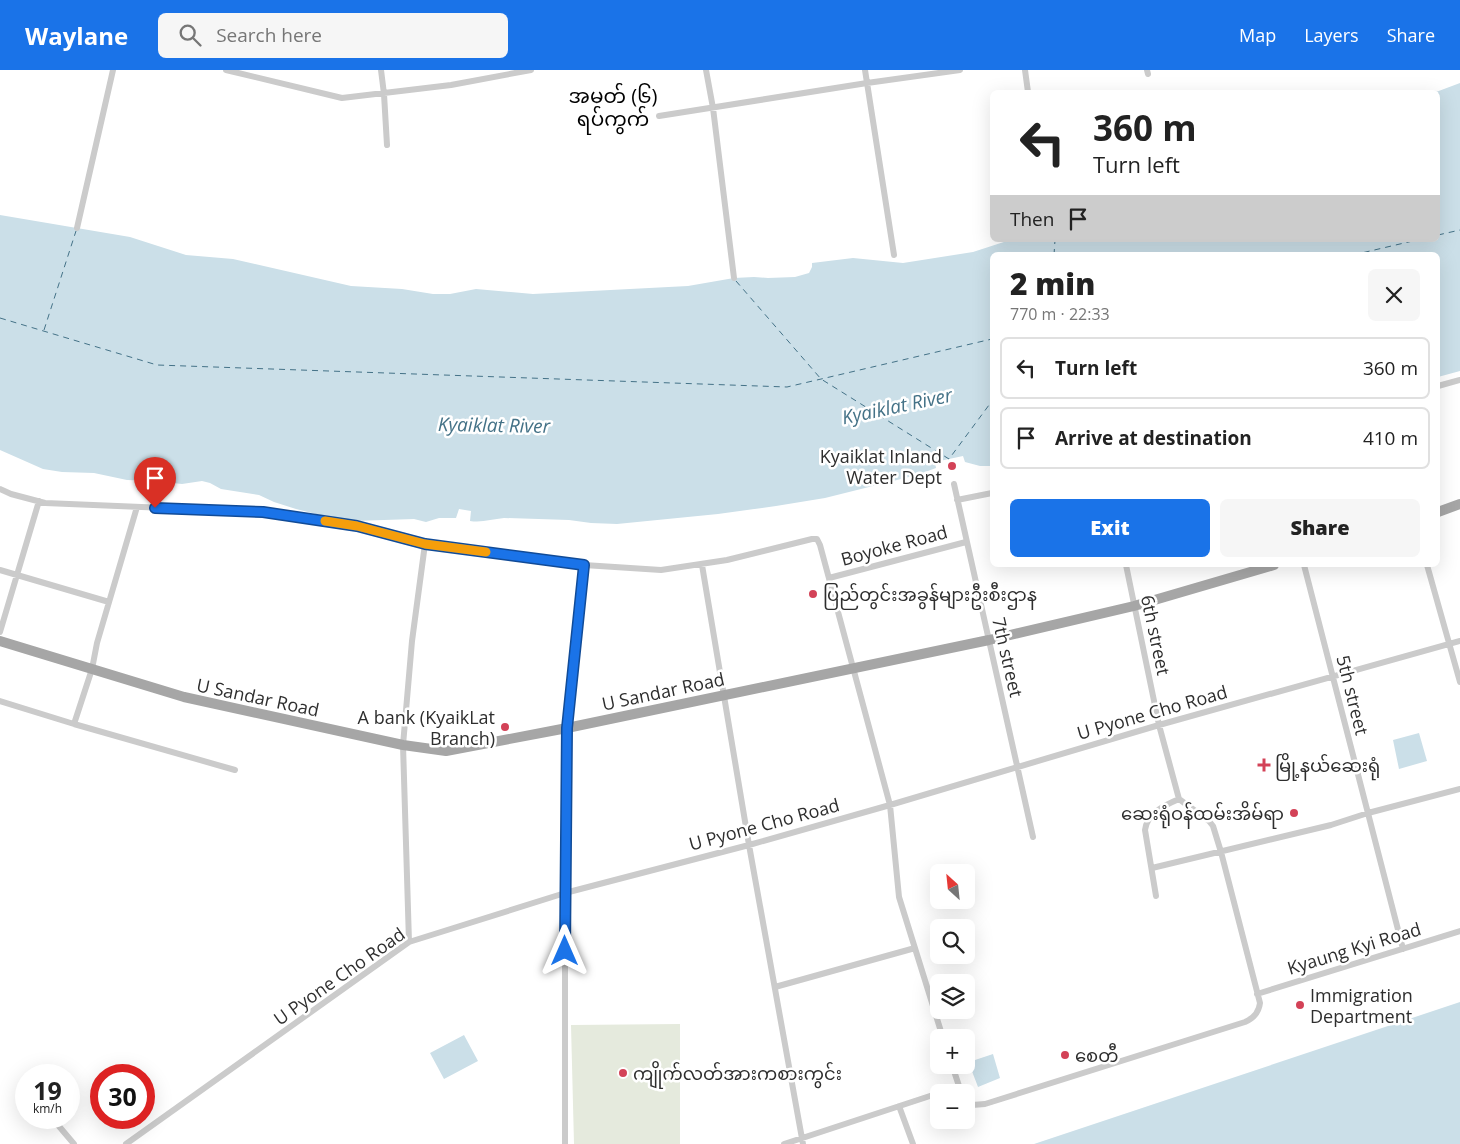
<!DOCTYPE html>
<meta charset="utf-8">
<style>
:root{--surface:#fff;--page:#f6f6f6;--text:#222;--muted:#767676;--line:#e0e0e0;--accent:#1a73e8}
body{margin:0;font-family:"Open Sans","Noto Sans Myanmar",sans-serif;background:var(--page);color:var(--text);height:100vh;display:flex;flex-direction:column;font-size:19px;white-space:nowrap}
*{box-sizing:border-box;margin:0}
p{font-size:16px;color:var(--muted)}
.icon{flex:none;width:28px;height:28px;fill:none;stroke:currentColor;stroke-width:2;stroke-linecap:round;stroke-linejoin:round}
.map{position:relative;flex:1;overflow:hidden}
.panel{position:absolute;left:990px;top:182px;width:450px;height:315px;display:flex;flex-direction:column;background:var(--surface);border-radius:8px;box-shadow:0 5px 20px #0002}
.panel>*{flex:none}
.banner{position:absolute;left:990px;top:20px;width:450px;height:152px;border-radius:8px;box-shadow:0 5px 20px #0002;background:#fff;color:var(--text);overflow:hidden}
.needle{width:32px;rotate:333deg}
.controls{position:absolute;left:930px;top:794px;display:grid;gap:10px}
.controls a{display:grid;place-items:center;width:45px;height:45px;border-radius:8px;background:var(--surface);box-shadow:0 5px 20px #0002;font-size:25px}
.speed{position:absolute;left:15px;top:994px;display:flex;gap:10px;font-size:25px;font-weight:700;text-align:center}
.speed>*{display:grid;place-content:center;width:65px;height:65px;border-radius:50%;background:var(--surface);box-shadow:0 5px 20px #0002;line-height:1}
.speed small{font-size:12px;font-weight:400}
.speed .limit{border:8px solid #d22;background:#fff;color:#111}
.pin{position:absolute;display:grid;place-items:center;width:42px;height:42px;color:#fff;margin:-51px -21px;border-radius:50% 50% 50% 0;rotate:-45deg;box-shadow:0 0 5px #0007}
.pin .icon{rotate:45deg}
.me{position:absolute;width:55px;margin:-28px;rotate:0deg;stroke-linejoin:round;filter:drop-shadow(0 0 4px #0008)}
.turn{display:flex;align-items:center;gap:18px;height:105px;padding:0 20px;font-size:22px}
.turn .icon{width:65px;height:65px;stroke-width:2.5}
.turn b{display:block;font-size:35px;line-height:42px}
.then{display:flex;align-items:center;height:48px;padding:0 20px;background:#0003;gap:10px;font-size:19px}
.round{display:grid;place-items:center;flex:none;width:52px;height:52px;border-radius:8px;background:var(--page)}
.summary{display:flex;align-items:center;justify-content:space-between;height:85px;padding:0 20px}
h1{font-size:30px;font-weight:800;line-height:38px}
.primary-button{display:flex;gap:10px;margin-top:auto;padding:10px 20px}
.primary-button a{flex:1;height:58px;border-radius:8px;background:var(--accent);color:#fff;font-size:20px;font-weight:800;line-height:58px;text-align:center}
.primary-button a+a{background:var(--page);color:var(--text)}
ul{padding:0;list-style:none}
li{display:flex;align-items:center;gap:15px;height:62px;margin:0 10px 8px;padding:0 10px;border:2px solid var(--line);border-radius:8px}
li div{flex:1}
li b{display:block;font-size:19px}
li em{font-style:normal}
header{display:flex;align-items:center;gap:30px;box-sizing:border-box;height:70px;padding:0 25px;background:var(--accent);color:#fff}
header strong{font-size:24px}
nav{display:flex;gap:28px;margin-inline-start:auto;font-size:18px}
.search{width:350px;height:45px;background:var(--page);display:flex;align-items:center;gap:12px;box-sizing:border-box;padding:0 18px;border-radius:8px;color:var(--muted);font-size:19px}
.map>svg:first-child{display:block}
.green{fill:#e5eadd}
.water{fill:#cbdfe8}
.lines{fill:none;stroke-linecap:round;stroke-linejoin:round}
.ferry{stroke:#447287;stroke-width:1;stroke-dasharray:6 5;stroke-linecap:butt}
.street{stroke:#cbcbcb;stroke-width:6}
.primary{stroke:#a6a6a6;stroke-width:10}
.route-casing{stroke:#114b97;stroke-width:12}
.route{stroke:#1a73e8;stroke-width:9}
.slow{stroke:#f59e0b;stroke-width:9}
.poi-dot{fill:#d34257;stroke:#fff;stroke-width:2}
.labels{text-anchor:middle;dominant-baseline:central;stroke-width:5;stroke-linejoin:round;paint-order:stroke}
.poi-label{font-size:18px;fill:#2e2e2e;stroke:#fff;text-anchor:start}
.street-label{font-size:18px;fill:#2e2e2e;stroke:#fff}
.water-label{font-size:19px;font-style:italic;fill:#447287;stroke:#fff}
.quarter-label{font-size:20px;fill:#000;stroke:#fff}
</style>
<header>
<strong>Waylane</strong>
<div class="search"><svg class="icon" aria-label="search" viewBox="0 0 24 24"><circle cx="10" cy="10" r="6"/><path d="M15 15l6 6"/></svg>Search here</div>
<nav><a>Map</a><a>Layers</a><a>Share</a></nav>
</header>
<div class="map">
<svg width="1460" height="1074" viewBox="0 0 1460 1074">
<rect width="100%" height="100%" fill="#fff"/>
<path class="green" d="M680 954V1074H574L571 955Z"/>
<path class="water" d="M1460 13V301L1438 307V185H992V396H980L965 392 963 386 935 392 936 398 917 405 825 428 776 436 718 444 617 454 591 453 569 450 504 448C492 449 482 453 470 451L471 441 459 439 456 448H439L426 452 414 449 354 451 328 447 296 439 274 432 259 425 221 419 210 413 202 411 182 414 155 411 127 410 94 403 62 402 43 399 0 380V145L130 167 186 185 233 189 351 216 402 219 433 224H450L476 219 533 224 688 216 734 208 754 207 768 208 795 207 809 203 812 197V193L853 188 903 193 973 182 1010 170H1438V22H1436Z
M1419 663 1427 691 1399 699 1393 670Z
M1460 932V1074H1034Z
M464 965 478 991 444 1009 430 983Z
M993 984 1000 1008 978 1017 970 996 972 991Z"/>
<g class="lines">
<path class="ferry" d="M1438 165 1460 160
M1054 185 1055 170
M1353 185 1417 170
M736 211 821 309 949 389 992 331
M0 248 157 295 787 317 992 269
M44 260 76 161"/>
<path class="street" d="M226 0 342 28 451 15 531 0
M381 0 384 24 387 75
M706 0 713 38 734 208
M865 0 894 185
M1025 0 1028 22
M1147 0 1148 4
M659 46 867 13 960 0
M77 158 113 0
M1438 316 1460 310
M954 414 1033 767
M0 419 11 424 45 433 263 442 357 456 425 474 584 495 661 500 727 490 812 469H817L820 475 890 735 899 827 943 968
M957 430 992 423
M702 495 749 775 803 1074
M1126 495 1159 655 1179 729
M1304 495 1403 879
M1427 495 1460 612
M0 500 109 532
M829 508 966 472
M0 562 39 431
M0 631 74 654 235 700
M74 654 92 599 97 573 137 437
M1152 798 1331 755 1368 743 1460 719
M1156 826 1145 760C1147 743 1165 735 1179 729
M409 872 403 675 412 571 425 474
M775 917 915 878
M1257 924 1460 861
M952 995 961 1022
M939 1022 959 1016
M966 1031 972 1035 985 1034 1245 952C1254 948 1259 942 1260 933L1221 782 1213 756 1209 751 1179 729
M899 1036 913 1074
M52 1048 74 1074
M126 1074 409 872 565 823 749 775 890 735 1159 655 1460 571
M565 1074V823L567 658 584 495
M784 1074 939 1023"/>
<path class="primary" d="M1438 442 1460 434
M0 571 184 627 403 675 446 681 567 658 989 570 1134 536 1274 495"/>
</g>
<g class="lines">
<defs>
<path id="route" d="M155 438 263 442 357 456 425 474 584 495 567 658 565 881"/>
</defs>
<use href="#route" class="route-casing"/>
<use href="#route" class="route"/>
<path class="slow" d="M325 451 357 456 425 474 486 482"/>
</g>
<g class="poi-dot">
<circle cx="952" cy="396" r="5"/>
<circle cx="813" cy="524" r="5"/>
<circle cx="505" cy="657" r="5"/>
<path d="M1261.5 687.5h5v5h5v5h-5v5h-5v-5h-5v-5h5z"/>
<circle cx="1294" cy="743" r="5"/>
<circle cx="1300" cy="935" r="5"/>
<circle cx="1065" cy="985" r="5"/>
<circle cx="623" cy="1003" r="5"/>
</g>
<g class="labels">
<g class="poi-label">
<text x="942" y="386" text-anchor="end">Kyaiklat Inland<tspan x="942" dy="21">Water Dept</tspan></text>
<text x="823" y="524">ပြည်တွင်းအခွန်များဦးစီးဌာန</text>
<text x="495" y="647" text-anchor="end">A bank (KyaikLat<tspan x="495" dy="21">Branch)</tspan></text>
<text x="1275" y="695">မြို့နယ်ဆေးရုံ</text>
<text x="1284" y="743" text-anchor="end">ဆေးရုံဝန်ထမ်းအိမ်ရာ</text>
<text x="1310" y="925">Immigration<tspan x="1310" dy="21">Department</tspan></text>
<text x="1075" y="985">စေတီ</text>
<text x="633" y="1003">ကျိုက်လတ်အားကစားကွင်း</text>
</g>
<g class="street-label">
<text transform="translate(894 475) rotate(-15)">Boyoke Road</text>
<text transform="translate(1156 565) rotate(78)">6th street</text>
<text transform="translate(1008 587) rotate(77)">7th street</text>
<text transform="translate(663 621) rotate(-12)">U Sandar Road</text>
<text transform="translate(1353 625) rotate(76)">5th street</text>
<text transform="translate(258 627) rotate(12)">U Sandar Road</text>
<text transform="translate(1152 642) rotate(-16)">U Pyone Cho Road</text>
<text transform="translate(764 754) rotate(-15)">U Pyone Cho Road</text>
<text transform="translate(1354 878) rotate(-17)">Kyaung Kyi Road</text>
<text transform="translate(339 906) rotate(-35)">U Pyone Cho Road</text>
</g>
<g class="water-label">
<text transform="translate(897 336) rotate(-12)">Kyaiklat River</text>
<text transform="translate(494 355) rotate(1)">Kyaiklat River</text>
</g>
<g class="quarter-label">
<text x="613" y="25">အမှတ် (၆)<tspan x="613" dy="23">ရပ်ကွက်</tspan></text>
</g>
</g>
</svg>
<div class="controls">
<a><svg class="needle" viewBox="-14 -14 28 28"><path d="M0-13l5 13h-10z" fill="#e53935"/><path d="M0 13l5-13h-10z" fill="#767676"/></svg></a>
<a><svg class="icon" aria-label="search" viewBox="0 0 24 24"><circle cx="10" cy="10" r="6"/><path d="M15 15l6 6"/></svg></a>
<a><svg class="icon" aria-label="layers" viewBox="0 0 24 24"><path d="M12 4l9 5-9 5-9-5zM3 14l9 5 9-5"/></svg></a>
<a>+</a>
<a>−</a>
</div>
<div class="speed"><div>19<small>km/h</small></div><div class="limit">30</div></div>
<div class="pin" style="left:155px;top:438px;background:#d93025"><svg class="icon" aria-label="arrive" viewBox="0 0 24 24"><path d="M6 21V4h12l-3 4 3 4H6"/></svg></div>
<svg class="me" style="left:565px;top:881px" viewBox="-20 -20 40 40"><path d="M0-17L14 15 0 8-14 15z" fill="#1a73e8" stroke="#fff" stroke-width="4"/></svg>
<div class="banner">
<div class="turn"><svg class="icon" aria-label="left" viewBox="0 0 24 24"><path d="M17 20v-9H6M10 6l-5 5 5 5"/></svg><div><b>360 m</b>Turn left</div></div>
<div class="then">Then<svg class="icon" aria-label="arrive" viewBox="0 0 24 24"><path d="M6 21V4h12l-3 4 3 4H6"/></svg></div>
</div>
<section class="panel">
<div class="summary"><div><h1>2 min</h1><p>770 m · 22:33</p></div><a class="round"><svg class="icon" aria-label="close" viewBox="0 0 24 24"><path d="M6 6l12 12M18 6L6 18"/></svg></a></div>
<ul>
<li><svg class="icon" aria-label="left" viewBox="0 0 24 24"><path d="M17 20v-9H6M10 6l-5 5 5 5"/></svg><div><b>Turn left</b></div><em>360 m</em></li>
<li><svg class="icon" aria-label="arrive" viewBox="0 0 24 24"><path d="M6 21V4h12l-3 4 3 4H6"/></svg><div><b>Arrive at destination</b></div><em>410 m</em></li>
</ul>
<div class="primary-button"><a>Exit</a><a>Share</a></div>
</section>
</div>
